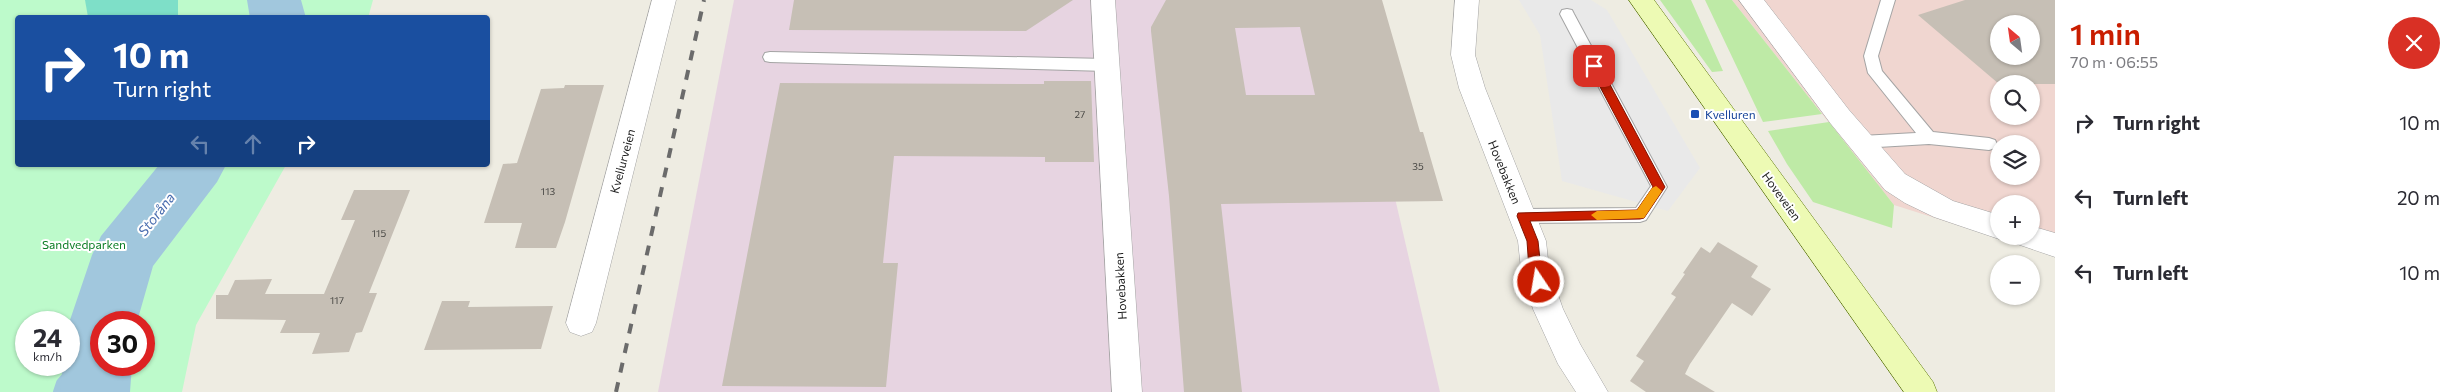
<!DOCTYPE html>
<meta charset="utf-8">
<style>
:root{--surface:#fff;--page:#f7f7f7;--text:#2b2b33;--muted:#7c7c81;--accent:#c91d00}
body{margin:0;font-family:Commissioner,sans-serif;background:var(--page);color:var(--text);height:100vh;display:flex;flex-direction:column;font-size:19px;white-space:nowrap}
*{box-sizing:border-box;margin:0}
p{font-size:16px;color:var(--muted)}
.icon{flex:none;width:28px;height:28px;fill:none;stroke:currentColor;stroke-width:2;stroke-linecap:round;stroke-linejoin:round}
.map{position:relative;flex:1;overflow:hidden}
.side{display:flex;flex-direction:column;background:var(--surface);width:400px}
.side>*{flex:none}
.guide{position:absolute;left:15px;top:15px;width:475px;height:152px;border-radius:5px;box-shadow:0 1px 4px #0004;background:#1a4fa0;color:#fff;overflow:hidden}
.needle{width:32px;rotate:331deg}
.tools{position:absolute;left:1990px;top:15px;display:grid;gap:10px}
.tools a{display:grid;place-items:center;width:50px;height:50px;border-radius:50%;background:var(--surface);box-shadow:0 1px 4px #0004;font-size:25px}
.speed{position:absolute;left:15px;top:311px;display:flex;gap:10px;font-size:25px;font-weight:700;text-align:center}
.speed>*{display:grid;place-content:center;width:65px;height:65px;border-radius:50%;background:var(--surface);box-shadow:0 1px 4px #0004;line-height:1}
.speed small{font-size:12px;font-weight:400}
.speed .limit{border:8px solid #d22;background:#fff;color:#111}
.pin{position:absolute;display:grid;place-items:center;width:42px;height:42px;color:#fff;margin:-21px;border-radius:10px;box-shadow:0 2px 8px #0006}
.me{position:absolute;width:55px;margin:-28px;rotate:348deg;stroke-linejoin:round;filter:drop-shadow(0 0 4px #0008)}
.turn{display:flex;align-items:center;gap:18px;height:105px;padding:0 15px;font-size:22px}
.turn .icon{width:65px;height:65px;stroke-width:2.5}
.turn b{display:block;font-size:35px;line-height:42px}
.lanes{display:flex;align-items:center;height:48px;padding:0 15px;background:#0003;justify-content:center;gap:25px;direction:ltr}
.lanes .off{opacity:.35}
.round{display:grid;place-items:center;flex:none;width:52px;height:52px;border-radius:26px;background:var(--page)}
.headline{display:flex;align-items:center;justify-content:space-between;height:85px;padding:0 15px}
h1{font-size:30px;font-weight:600;line-height:38px;color:var(--accent)}
ul{padding:0;list-style:none}
li{display:flex;align-items:center;gap:15px;height:75px;padding:0 15px}
li div{flex:1}
li b{display:block;font-size:19px}
li em{font-style:normal}
main{display:flex;flex:1;min-height:0}
.map>svg:first-child{display:block}
.commercial{fill:#f0d6d0;fill-rule:evenodd}
.industrial{fill:#e7d4e1}
.grass{fill:#beeaa6}
.park{fill:#bdfacb;fill-rule:evenodd}
.pitch{fill:#7edfc8}
.parking{fill:#e9e9e9}
.pier{fill:#fff}
.lines{fill:none;stroke-linecap:round;stroke-linejoin:round}
.stream{stroke:#a1c7dd;stroke-width:10}
.river{fill:#a1c7dd;fill-rule:evenodd}
.building{fill:#c6bfb5;fill-rule:evenodd}
.lane-casing{stroke:#a4a4a4;stroke-width:2}
.street-casing{stroke:#a4a4a4;stroke-width:1}
.secondary-casing{stroke:#587403;stroke-width:1}
.lane{fill:#fff;fill-rule:evenodd}
.street{fill:#fff;fill-rule:evenodd}
.secondary{fill:#edfab4;fill-rule:evenodd}
.rail{stroke:#6b6b6b;stroke-width:4;stroke-dasharray:10 10;stroke-linecap:butt}
.route{fill:#c91d00;stroke:#831300}
.slow{fill:#f59e0b}
.transit-dot{fill:#1a4fb4;stroke:#fff;stroke-width:2}
.labels{text-anchor:middle;dominant-baseline:central;stroke-width:4;stroke-linejoin:round;paint-order:stroke}
.number-label{font-size:10px;fill:#474643}
.transit-label{font-size:12px;fill:#164399;stroke:#fff;text-anchor:start}
.street-label{font-size:12px;fill:#1d1d1d;stroke:#fff}
.park-label{font-size:12px;fill:#097c23;stroke:#fff}
.water-label{font-size:14px;font-style:italic;fill:#486cae;stroke:#fff}
</style>
<main>
<div class="map">
<svg width="2055" height="392" viewBox="0 0 2055 392">
<rect width="100%" height="100%" fill="#eeece2"/>
<path class="commercial" d="M1732 0H2055V256L1894 205ZM1999 24H2031V56H1999ZM1999 84H2031V116H1999ZM1999 144H2031V176H1999ZM1999 204H2031V236H1999Z"/>
<path class="industrial" d="M734 0H1349L1440 392H658Z"/>
<path class="grass" d="M1660 0H1691L1723 71 1712 72Z
M1705 0H1732L1822 114 1763 122Z
M1829 122 1894 205 1892 228 1813 202 1787 164 1768 131Z"/>
<path class="park" d="M0 0H373L368 18H18V165H286L196 325 182 392H0ZM26 322H69V365H26ZM101 322H144V365H101Z"/>
<path class="pitch" d="M85 0H178V17H88Z"/>
<path class="parking" d="M1519 0H1591L1607 10 1700 168 1668 211 1562 181 1540 35Z"/>
<path class="pier" d="M96 270H139L131 285H87Z"/>
<g class="lines">
<path class="stream" d="M58 392 61 383 100 338"/>
<path class="river" d="M247 0H301L306 18H250Z
M159 165H226L217 182 153 266 137 322H101V365H132L130 392H60L63 365H69V323L92 255 101 236Z"/>
</g>
<path class="building" d="M794 0H1073L1026 31 789 30Z
M1166 0H1382L1420 132H1423L1443 201 1221 204 1242 392H1184L1169 196 1151 31V27ZM1300 27 1315 95H1246L1235 28Z
M1965 0H2055V84H1999L1918 15ZM1999 24H2031V56H1999Z
M1044 81H1091L1094 162H1045V157L894 156 883 263H898L886 387 722 386 780 83 1044 84Z
M565 85H604L565 222 556 248H515L522 223H484L503 164 517 163 541 89 564 88Z
M354 190H410L369 293H377L362 332 356 333 349 352 312 354 320 333H280L286 320 216 319V295H228L235 280 272 279 265 294H324L355 220H341Z
M1718 242 1758 266 1751 277 1771 289 1752 316 1732 303 1690 364 1685 374 1715 392H1646L1630 381 1644 361 1636 356 1676 297 1671 294 1685 274 1683 273 1701 247 1710 253Z
M442 301H470L468 307 553 306 541 349 424 350Z"/>
<g class="lines">
<defs>
<path id="lane" d="M1881 0H1895L1878 56 1882 71 1933 132 1989 138 1995 140 1997 144 1995 148 1989 150 1929 144 1861 148 1855 146 1853 142 1855 138 1861 136 1916 133 1868 73 1864 56Z
M1567 9 1572 10 1574 14 1667 187 1646 220 1640 222 1522 223 1516 221 1514 216 1516 211 1522 209 1636 208 1651 186 1560 14 1562 10Z
M770 52 1107 59 1112 61 1114 65 1112 69 1107 71 770 62 765 61 763 57 765 53Z"/>
<path id="street" d="M652 0H676L596 323 592 332 581 336 570 332 566 323Z
M1091 0H1115L1142 392H1112Z
M1455 0H1479L1475 55 1485 88 1546 241 1549 269 1563 309 1580 344 1608 392H1576L1558 364 1533 309 1521 269 1518 241 1459 88 1451 55Z
M1739 0H1764L1849 110 1905 174 1953 201 1999 215V236H2006L1999 239 1934 217 1905 203 1885 190 1831 124Z
M2031 226 2055 233V257L2017 244 2013 236H2031Z"/>
<path id="secondary" d="M1629 0H1654L1933 382 1937 392H1904Z"/>
</defs>
<use href="#lane" class="lane-casing"/>
<use href="#street" class="street-casing"/>
<use href="#secondary" class="secondary-casing"/>
<use href="#lane" class="lane"/>
<use href="#street" class="street"/>
<use href="#secondary" class="secondary"/>
<path class="rail" d="M616 392 704 0"/>
</g>
<path class="route" d="M1594 62 1600 66 1665 187 1644 218 1640 219 1530 221 1538 241 1541 269 1545 282 1539 288 1535 286 1529 269 1527 241 1517 216 1518 213 1637 210 1653 187 1589 66Z"/>
<path class="slow" d="M1656 186 1662 191 1644 218 1597 220 1591 215 1597 211 1637 210 1652 188Z"/>
<rect class="transit-dot" x="1690" y="109" width="10" height="10" rx="2.5"/>
<g class="labels">
<g class="number-label">
<text x="1080" y="114">27</text>
<text x="1418" y="166">35</text>
<text x="548" y="191">113</text>
<text x="379" y="233">115</text>
<text x="337" y="300">117</text>
</g>
<g class="transit-label">
<text x="1705" y="114">Kvelluren</text>
</g>
<g class="street-label">
<text transform="translate(622 161) rotate(-75)">Kvellurveien</text>
<text transform="translate(1505 172) rotate(68)">Hovebakken</text>
<text transform="translate(1782 196) rotate(54)">Hoveveien</text>
<text transform="translate(1120 286) rotate(-93)">Hovebakken</text>
</g>
<g class="park-label">
<text x="84" y="244">Sandvedparken</text>
</g>
<g class="water-label">
<text transform="translate(156 214) rotate(-52)">Storåna</text>
</g>
</g>
</svg>
<div class="tools">
<a><svg class="needle" viewBox="-14 -14 28 28"><path d="M0-13l5 13h-10z" fill="#e53935"/><path d="M0 13l5-13h-10z" fill="#7c7c81"/></svg></a>
<a><svg class="icon" aria-label="search" viewBox="0 0 24 24"><circle cx="10" cy="10" r="6"/><path d="M15 15l6 6"/></svg></a>
<a><svg class="icon" aria-label="layers" viewBox="0 0 24 24"><path d="M12 4l9 5-9 5-9-5zM3 14l9 5 9-5"/></svg></a>
<a>+</a>
<a>−</a>
</div>
<div class="speed"><div>24<small>km/h</small></div><div class="limit">30</div></div>
<div class="pin" style="left:1594px;top:66px;background:#d93025"><svg class="icon" aria-label="arrive" viewBox="0 0 24 24"><path d="M6 21V4h12l-3 4 3 4H6"/></svg></div>
<svg class="me" style="left:1539px;top:282px" viewBox="-20 -20 40 40"><circle r="17" fill="#c91d00" stroke="#fff" stroke-width="3"/><path d="M0-11L8 9 0 5-8 9z" fill="#fff"/></svg>
<div class="guide">
<div class="turn"><svg class="icon" aria-label="right" viewBox="0 0 24 24"><path d="M7 20v-9h11M14 6l5 5-5 5"/></svg><div><b>10 m</b>Turn right</div></div>
<div class="lanes"><svg class="icon off" aria-label="left" viewBox="0 0 24 24"><path d="M17 20v-9H6M10 6l-5 5 5 5"/></svg><svg class="icon off" aria-label="ahead" viewBox="0 0 24 24"><path d="M12 20V5M6 11l6-6 6 6"/></svg><svg class="icon" aria-label="right" viewBox="0 0 24 24"><path d="M7 20v-9h11M14 6l5 5-5 5"/></svg></div>
</div>
</div>
<section class="side">
<div class="headline"><div><h1>1 min</h1><p>70 m · 06:55</p></div><a class="round" style="background:#d93025;color:#fff"><svg class="icon" aria-label="close" viewBox="0 0 24 24"><path d="M6 6l12 12M18 6L6 18"/></svg></a></div>
<ul>
<li><svg class="icon" aria-label="right" viewBox="0 0 24 24"><path d="M7 20v-9h11M14 6l5 5-5 5"/></svg><div><b>Turn right</b></div><em>10 m</em></li>
<li><svg class="icon" aria-label="left" viewBox="0 0 24 24"><path d="M17 20v-9H6M10 6l-5 5 5 5"/></svg><div><b>Turn left</b></div><em>20 m</em></li>
<li><svg class="icon" aria-label="left" viewBox="0 0 24 24"><path d="M17 20v-9H6M10 6l-5 5 5 5"/></svg><div><b>Turn left</b></div><em>10 m</em></li>
</ul>
</section>
</main>
